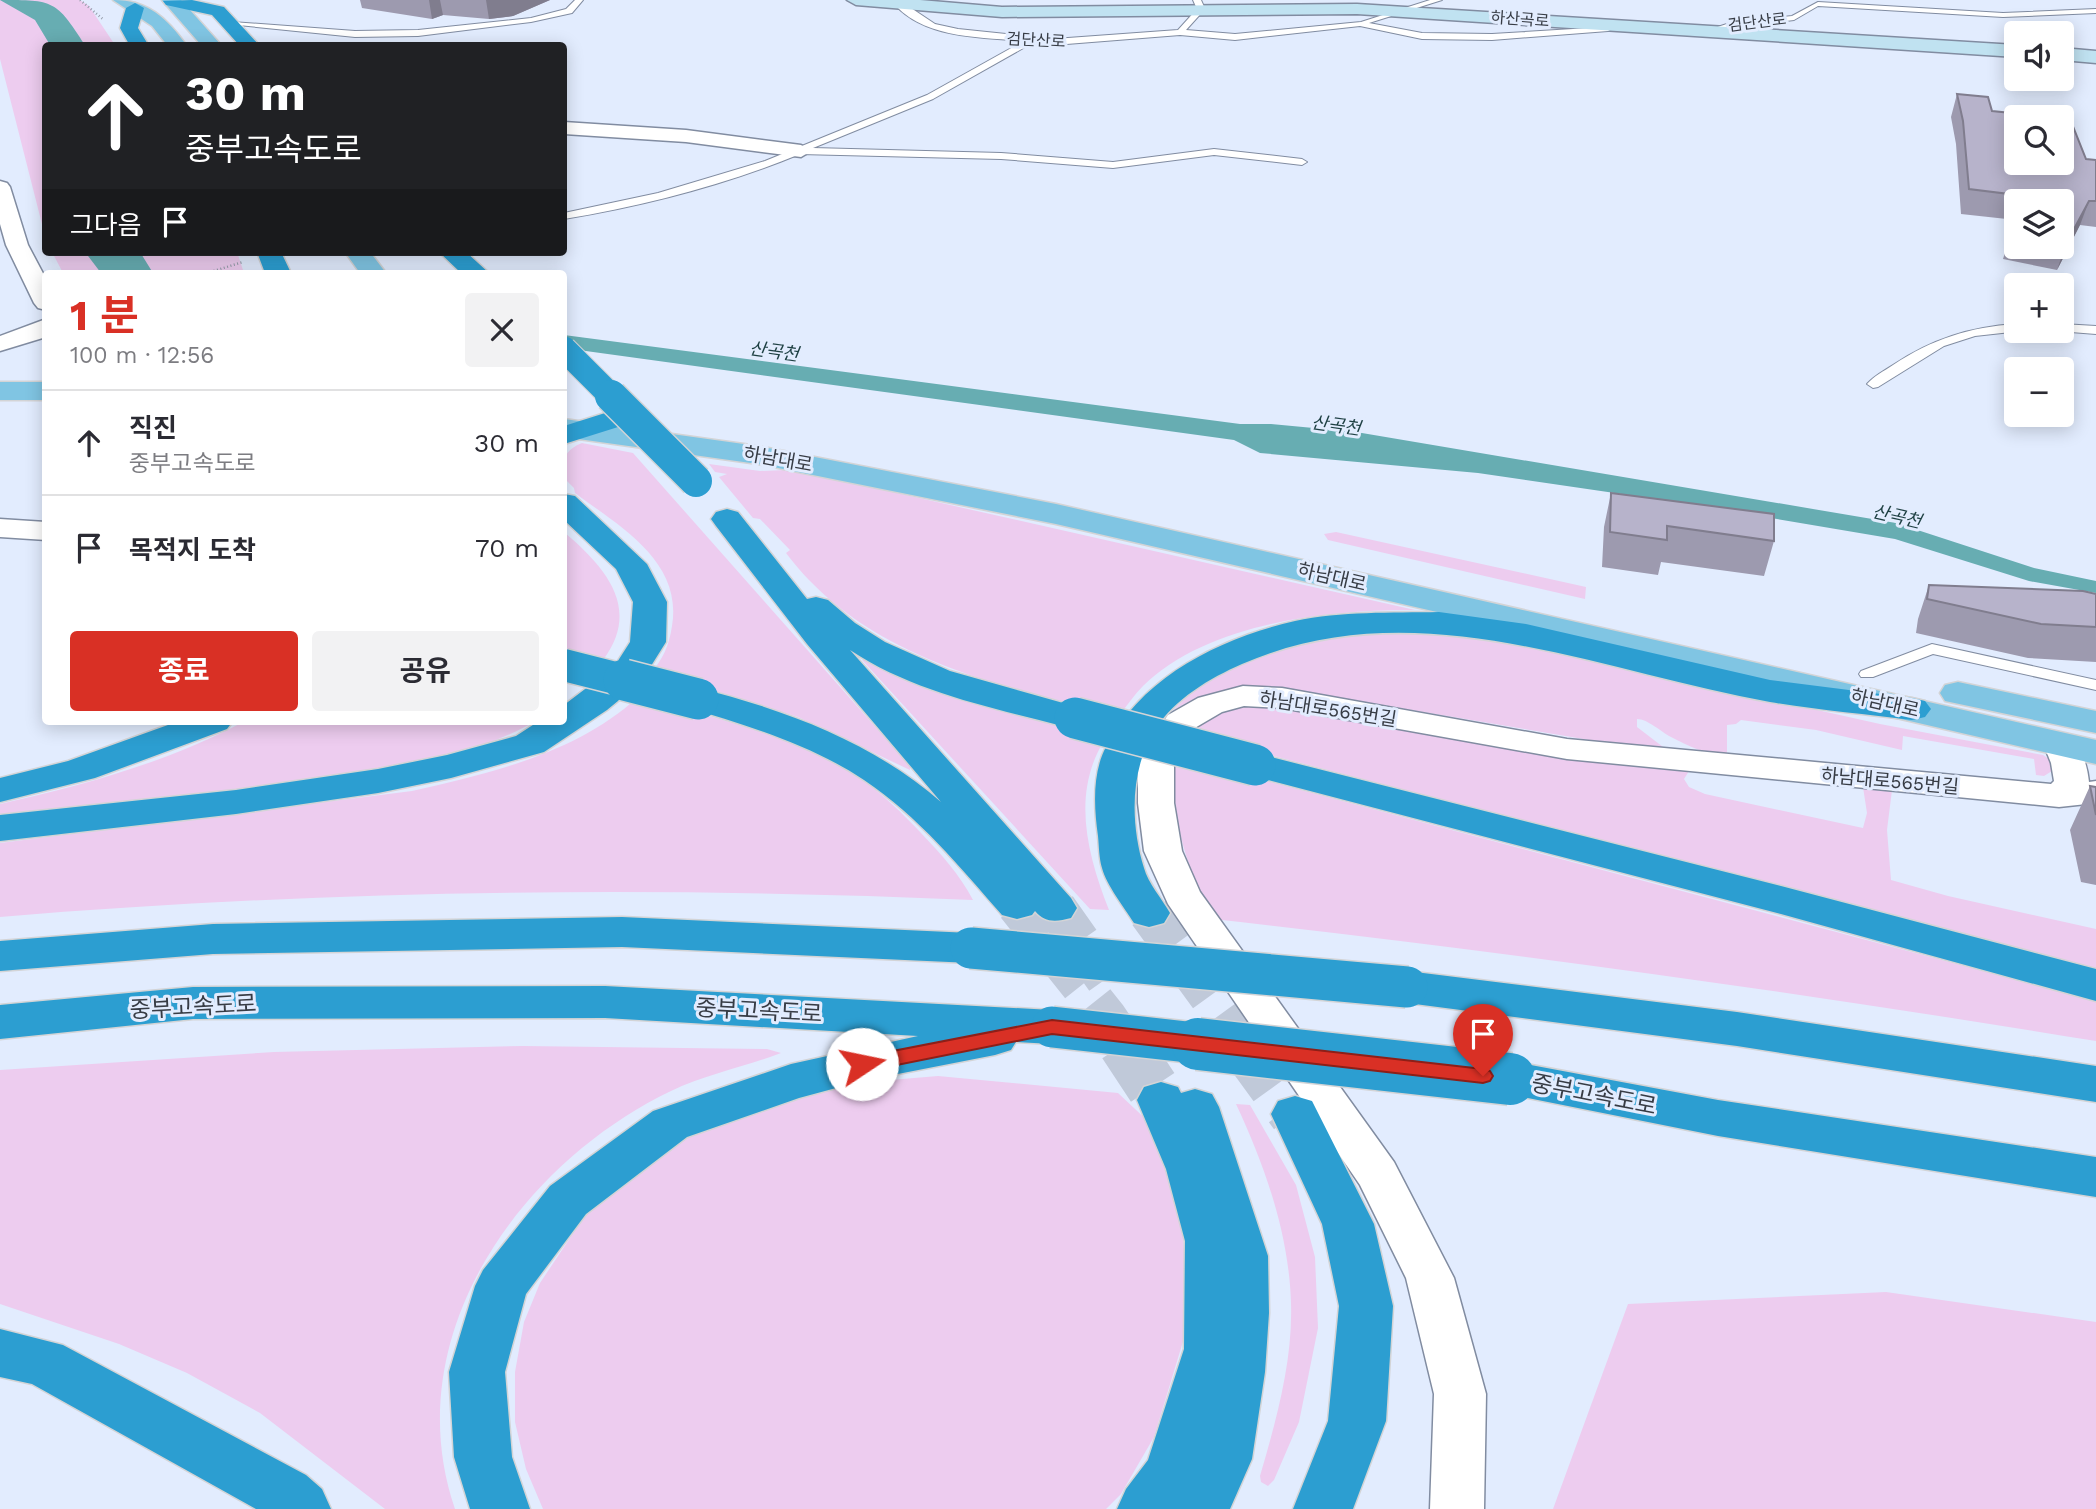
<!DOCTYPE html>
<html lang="ko">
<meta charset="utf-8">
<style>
:root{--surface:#fff;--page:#f2f2f3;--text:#2b2b33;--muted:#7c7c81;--line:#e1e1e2;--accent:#d93025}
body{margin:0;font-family:"Work Sans","Noto Sans KR",sans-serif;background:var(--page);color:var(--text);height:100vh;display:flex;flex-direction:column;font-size:26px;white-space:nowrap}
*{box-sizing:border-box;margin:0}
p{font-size:23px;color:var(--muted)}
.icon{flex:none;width:38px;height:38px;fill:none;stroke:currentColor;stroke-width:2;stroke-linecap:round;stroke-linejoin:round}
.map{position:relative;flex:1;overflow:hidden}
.panel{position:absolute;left:42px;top:270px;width:525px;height:455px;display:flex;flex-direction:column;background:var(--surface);border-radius:7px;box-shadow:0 4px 18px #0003}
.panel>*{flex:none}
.guide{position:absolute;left:42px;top:42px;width:525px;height:214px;border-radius:7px;box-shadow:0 4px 18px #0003;background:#202124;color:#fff;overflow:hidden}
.buttons{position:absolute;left:2004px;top:21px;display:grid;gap:14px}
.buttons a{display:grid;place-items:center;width:70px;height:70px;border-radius:7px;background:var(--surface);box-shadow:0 4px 18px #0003;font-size:35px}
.pin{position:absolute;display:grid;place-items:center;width:60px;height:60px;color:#fff;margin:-72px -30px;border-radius:50% 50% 50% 0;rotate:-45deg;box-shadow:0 0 7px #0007}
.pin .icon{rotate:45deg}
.me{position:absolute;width:77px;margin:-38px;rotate:79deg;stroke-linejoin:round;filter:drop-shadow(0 0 5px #0008)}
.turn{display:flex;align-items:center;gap:24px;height:147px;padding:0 28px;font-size:32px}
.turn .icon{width:91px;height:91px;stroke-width:2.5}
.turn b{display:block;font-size:49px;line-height:60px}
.then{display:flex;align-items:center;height:66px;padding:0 28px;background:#0003;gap:14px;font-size:26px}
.round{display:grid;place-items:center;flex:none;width:74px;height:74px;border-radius:7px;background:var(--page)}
.head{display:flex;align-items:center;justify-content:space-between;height:119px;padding:0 28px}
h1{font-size:42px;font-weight:700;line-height:52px;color:var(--accent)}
.primary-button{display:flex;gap:14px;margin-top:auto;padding:14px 28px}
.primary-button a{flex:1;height:80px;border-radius:7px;background:var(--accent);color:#fff;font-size:28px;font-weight:700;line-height:80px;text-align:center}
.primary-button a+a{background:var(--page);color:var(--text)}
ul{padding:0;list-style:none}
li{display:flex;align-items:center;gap:21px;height:105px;padding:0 28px;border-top:2px solid var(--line)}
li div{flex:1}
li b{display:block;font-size:26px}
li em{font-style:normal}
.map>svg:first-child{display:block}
.green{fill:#edccef}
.water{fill:#67adb2}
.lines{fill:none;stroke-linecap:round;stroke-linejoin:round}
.highway-tunnel-far1{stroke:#c0c9d9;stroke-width:41;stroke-dasharray:41 21;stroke-linecap:butt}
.highway-tunnel{stroke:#c0c9d9;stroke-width:52;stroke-dasharray:52 26;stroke-linecap:butt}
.lane-casing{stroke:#818ca1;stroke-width:2}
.street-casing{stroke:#818ca1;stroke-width:3}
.secondary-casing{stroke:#818ca1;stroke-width:3}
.primary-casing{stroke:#d3d4d6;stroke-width:3}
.highway-casing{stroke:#d3d4d6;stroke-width:3}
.path{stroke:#939ba8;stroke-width:2.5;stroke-dasharray:1 2.5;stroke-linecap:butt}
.lane{fill:#fff;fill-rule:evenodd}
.street{fill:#fff;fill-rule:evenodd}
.secondary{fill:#c0e2f1;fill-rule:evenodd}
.primary{fill:#80c5e3;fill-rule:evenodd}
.highway{fill:#2c9ed1;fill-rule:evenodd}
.highway-bridge-far3-casing{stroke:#d3d4d6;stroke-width:27;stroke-linecap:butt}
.highway-bridge-far2-casing{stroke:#d3d4d6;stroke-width:35;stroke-linecap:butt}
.highway-bridge-far1-casing{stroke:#d3d4d6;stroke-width:44;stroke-linecap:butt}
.highway-bridge-casing{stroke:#d3d4d6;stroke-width:55;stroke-linecap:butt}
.highway-bridge-far3{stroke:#2c9ed1;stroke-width:25}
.highway-bridge-far2{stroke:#2c9ed1;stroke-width:32}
.highway-bridge-far1{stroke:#2c9ed1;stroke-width:41}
.highway-bridge{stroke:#2c9ed1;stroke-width:52}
.wall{fill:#9d9aaf}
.shaded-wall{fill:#807d8e}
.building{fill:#b7b3cb;stroke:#807d8e;stroke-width:2}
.route{fill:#d93025;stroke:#8d1f18;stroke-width:2}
.labels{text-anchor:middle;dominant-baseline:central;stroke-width:6;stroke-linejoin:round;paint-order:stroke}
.far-street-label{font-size:16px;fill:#373c45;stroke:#e2ecfe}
.far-water-label{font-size:18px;font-style:italic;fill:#1d3f42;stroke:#e2ecfe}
.street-label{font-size:19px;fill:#373c45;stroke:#e2ecfe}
.near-street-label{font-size:23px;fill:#373c45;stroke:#e2ecfe}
</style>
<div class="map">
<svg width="2096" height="1509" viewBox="0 0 2096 1509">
<rect width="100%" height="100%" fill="#e2ecfe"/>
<path class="green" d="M0 0H80L89 6 115 45 46 46 45 236 0 59Z
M52 252H237L244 273H63Z
M582 443 633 453 910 766V770L798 717 715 691 650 674C663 659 669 646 672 626 683 561 619 526 575 493L574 488 565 479C561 461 564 450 582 443Z
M709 464 760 471 786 470 844 481 1415 610C1330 609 1207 623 1143 686 1134 695 1127 706 1119 715 998 686 865 658 786 553L790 550 760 519 753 518 719 477 727 474 715 472Z
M564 532C605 567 642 608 603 660L564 649Z
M1336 532 1586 587 1585 599 1328 540 1324 534Z
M1371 630 1484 636 1880 724 2043 755 2054 762 2052 771 2044 776 2036 775 2034 759 1903 736 1902 750 1816 730 1741 720 1736 724 1727 725V752L1725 756C1706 754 1688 746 1671 737 1661 732 1648 719 1637 719V727L1667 750 1607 743 1275 687C1237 687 1205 691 1172 711L1198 686 1273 647Z
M864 659C943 696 1021 716 1105 739 1071 793 1087 854 1109 910L1090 909 862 660Z
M638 697C714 718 796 735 862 780 883 794 903 814 921 833 941 854 960 875 973 900 648 886 324 890 0 917V843L412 791C491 773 577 753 638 697Z
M1258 704 1575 758 1689 771 1684 779 1689 787 1705 794 1863 828 1867 813 1863 787 1892 790 1887 830 1891 880 1948 896 2096 929V970L1182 732 1211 713Z
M245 721H536C453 768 337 778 243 790 162 800 81 809 0 819V804C85 785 168 762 245 721Z
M1177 757 2096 1001V1041C1803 993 1509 952 1213 919 1189 877 1166 805 1177 757Z
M523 1046 767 1049 781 1053C745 1067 707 1074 671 1091 519 1164 396 1337 455 1509H385L260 1413 187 1373 119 1344 0 1304V1070L274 1052Z
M938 1076 1118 1093 1151 1124 1170 1171 1183 1235 1186 1278 1185 1335 1154 1437 1121 1494 1106 1509H543L526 1469 515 1422V1372L524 1322 540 1283 588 1211 672 1145 709 1123 832 1087 866 1082Z
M1236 1104 1250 1105 1296 1185 1315 1257 1318 1328 1299 1422 1274 1480 1268 1486 1261 1482 1260 1476C1276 1421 1293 1361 1291 1303 1289 1234 1265 1166 1236 1104Z
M1886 1292 2096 1322V1509H1553L1628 1304Z"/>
<path class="water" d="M0 0C54 0 56 0 85 45H50L35 20Z
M85 252H140L153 273H101Z
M564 335 1240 424H1271L1356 432 1896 523 2034 568 2096 581V593L2029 581 1895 539 1683 503 1478 473 1260 453 1234 440 564 348Z"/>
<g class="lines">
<path class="highway-tunnel-far1" d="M1017 905 1107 1018 1125 1045
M1056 908 1106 979
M1149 913 1245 1045"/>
<path class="highway-tunnel" d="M1124 1044 1161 1100
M1244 1044 1295 1114"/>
<defs>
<path id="lane" d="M575 0H583L572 13 531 22 418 36 355 37 228 24 232 22 355 31 418 30 531 18 566 9Z
M891 0H899L935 24 958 29 1054 39 1178 30 1197 9 1193 0H1201L1205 9 1186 30 1235 34 1361 22 1430 0H1442L1369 23 1422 33 1492 34 1606 27 1616 23 1620 25 1608 31 1492 40 1422 39 1360 26 1235 40 1180 35 1054 45 1034 42 933 99 813 148 1001 153 1113 162 1214 149 1302 159 1307 162 1302 165 1214 155 1113 168 1001 159 800 154C725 185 643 206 564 219V213L658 193 765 161 927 95 1024 41C980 37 920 39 891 0Z
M1818 2 2003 13 2096 9V13L2003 17 1818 6 1794 20 1730 28 1709 33 1705 31 1730 23 1792 16Z
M2016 324V331H2020L1975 336 1944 346 1878 387 1873 388 1867 384C1874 376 1884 371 1893 365 1932 339 1970 327 2016 324Z
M2062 324 2096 326V334L2058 331H2062Z
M1932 644 2096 680V690L1933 654 1873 677H1861L1859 674 1861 671Z"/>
<path id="street" d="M564 122 686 130 801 145 811 151 801 157 686 142 564 134Z
M0 181 7 183 10 187 28 245 46 279V310L38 308 34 303 6 245 0 224Z
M46 319V337L0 351V336Z
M0 519 46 522V540L0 537Z
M1243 686 1282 688 1567 739 2051 784 2054 781 2051 763 2043 743 2048 736 2060 733 2072 736C2082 750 2087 764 2089 782L2096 781V803L2059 807 1567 759 1282 708 1244 706 1222 712 1193 729 1174 763V803L1182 851 1200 892 1394 1162 1454 1278 1486 1394 1484 1509H1430L1434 1394 1406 1278 1360 1185 1168 904 1144 851 1138 803V763L1163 722 1168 715 1198 698Z"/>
<path id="secondary" d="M847 0H920L1002 7 1357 4 2016 45V57L1357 14 1002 17 856 5Z
M2062 48 2096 51V63L2062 60Z"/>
<path id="primary" d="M113 0C148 0 167 18 187 46H168L152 26Z
M162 0H181L222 46H202Z
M345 252H370L386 273H360Z
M0 382H46V400H0Z
M564 419 758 446 1056 504 2096 740V764L1056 524 758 464 564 437Z
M1958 682 2096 711V733L1945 701 1940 693 1945 685Z"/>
<path id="highway" d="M192 0 224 7 260 46H240L212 15 166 5 163 1Z
M135 3 144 8 138 28 149 46H130L120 28 126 8Z
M257 252H281L291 273H265Z
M439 252H466L489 273H461Z
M624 407 634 410 639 416 634 422 564 444V426Z
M564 494 575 496 647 564 667 602 666 642 641 682 607 710 544 752 451 778 378 793 236 814 0 841V815L236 790 378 769 447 755 516 736 539 721H564V705L614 667 630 642 633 602 616 569 564 520Z
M727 509 738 512 807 599 816 597 828 600 855 623 885 642 950 671 1088 710 1094 718 1088 726 1075 729 1062 726C990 707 913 692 850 650L1071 898 1077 908 1071 918C1056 922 1045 923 1035 911L1032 915 1017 919 1002 915C960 867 918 816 864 780 810 744 746 725 685 707L680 699 685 691 698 688C786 710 872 742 941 802L807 644 716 526 711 519 716 512Z
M1439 612 1526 624 1770 680 1912 698 1925 701 1931 709 1925 717 1912 720C1865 714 1817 710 1770 702 1597 671 1416 588 1242 664 1210 678 1174 699 1155 730 1130 769 1130 823 1144 868 1148 883 1162 899 1170 913L1164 923 1149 927 1134 923C1124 907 1107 886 1102 868 1099 858 1099 846 1098 836 1094 808 1092 773 1106 747 1142 676 1221 638 1295 621 1341 611 1392 613 1439 612Z
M179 721H233L227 729 95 778 0 802V778L68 761Z
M1255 753 1781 886 2096 969V1001L1781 914 1241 773 1236 765 1241 757Z
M622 917 971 933 987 937 993 948 987 959 971 963 622 947 213 954 0 971V941L213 924Z
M1407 971 1737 1012 2096 1066V1102L1737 1046 1407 1003 1391 998 1385 987 1391 976Z
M605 986 1052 1010 1068 1015 1075 1027 1068 1039 1052 1044 1016 1042 1011 1050 995 1055 862 1081 799 1098 687 1137 586 1214 526 1294 505 1372 512 1457 530 1509H470L454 1457 449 1372 475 1286 483 1270 550 1186 653 1111 791 1064 918 1036 605 1018 193 1019 0 1039V1005L193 987Z
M1510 1061 1718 1100 2096 1157V1197L1718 1136 1493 1091 1486 1079 1493 1067Z
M1161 1082 1178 1087 1181 1093 1195 1089 1212 1094 1219 1107 1268 1256 1269 1313 1265 1372 1252 1459 1230 1509H1117L1126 1489 1148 1460 1184 1349 1185 1241 1166 1169 1137 1100 1144 1087Z
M1295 1096 1312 1101 1374 1224 1393 1306 1386 1421 1353 1509H1293L1328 1421 1339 1306 1322 1224 1271 1114 1278 1101Z
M0 1329 63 1345 306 1475 322 1489 331 1509H256L32 1384 0 1377Z"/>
</defs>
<use href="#lane" class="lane-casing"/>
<use href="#street" class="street-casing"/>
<use href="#secondary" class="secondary-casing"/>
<use href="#primary" class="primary-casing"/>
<use href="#highway" class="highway-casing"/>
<path class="path" d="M80 0 104 20
M207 273 243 262"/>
<use href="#lane" class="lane"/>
<use href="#street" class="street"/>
<use href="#secondary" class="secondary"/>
<use href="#primary" class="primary"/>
<use href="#highway" class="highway"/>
<defs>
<path id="highway-bridge-far3" d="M564 349 613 398"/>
<path id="highway-bridge-far2" d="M611 396 696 481
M564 665 631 682"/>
<path id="highway-bridge-far1" d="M624 680 698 699
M1075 718 1255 765
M971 948 1407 987
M1052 1027 1214 1045"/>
<path id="highway-bridge" d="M1198 1044 1510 1079"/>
</defs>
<use href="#highway-bridge-far3" class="highway-bridge-far3-casing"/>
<use href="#highway-bridge-far2" class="highway-bridge-far2-casing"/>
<use href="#highway-bridge-far1" class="highway-bridge-far1-casing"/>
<use href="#highway-bridge" class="highway-bridge-casing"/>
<use href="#highway-bridge-far3" class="highway-bridge-far3"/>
<use href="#highway-bridge-far2" class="highway-bridge-far2"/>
<use href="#highway-bridge-far1" class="highway-bridge-far1"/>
<use href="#highway-bridge" class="highway-bridge"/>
</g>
<path class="wall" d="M360 0H550L513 16 489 19 443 15 432 19 362 8Z
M1957 94 2086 159 2096 160V227L2080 225 2057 270 2003 259 2011 234 2016 226V247H2062V201H2016V220L1961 214 1956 144 1951 117Z
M1611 493 1774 541 1764 576 1661 562 1658 575 1602 567 1604 527Z
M1929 585 2096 594V662L2028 658 1916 633 1918 619Z
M2090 786 2096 787V885L2081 882 2070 830Z"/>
<path class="shaded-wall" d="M429 0H440L443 15 432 19Z
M486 0H550L513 16 489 19Z
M2089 201 2080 225 2057 270 2066 244Z"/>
<path class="building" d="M1957 94 1988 97 1992 111 2052 117H2016V163H2062V118L2070 119 2086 159 2096 160V201H2089L2066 244 2062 243V201H2031L2033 197 1969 189 1963 121Z
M2016 226V235L2011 234Z
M1611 493 1774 514V541L1667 526V540L1610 532Z
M1929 585 2083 591 2096 594V627L2041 624 1927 599Z
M2090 786 2096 787V815Z"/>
<path class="route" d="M1052 1020 1483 1069 1490 1071 1493 1076 1490 1081 1483 1083 1052 1034 862 1072 856 1069 853 1064 856 1059 862 1057Z"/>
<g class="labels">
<g class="far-street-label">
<text transform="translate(1520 19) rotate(4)">하산곡로</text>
<text transform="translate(1757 22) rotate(-7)">검단산로</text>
<text transform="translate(1036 40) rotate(3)">검단산로</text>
</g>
<g class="far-water-label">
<text transform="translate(774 351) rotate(8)">산곡천</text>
<text transform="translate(1336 425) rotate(8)">산곡천</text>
<text transform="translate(1897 516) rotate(13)">산곡천</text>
</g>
<g class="street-label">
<text transform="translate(778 459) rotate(10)">하남대로</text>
<text transform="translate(1332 577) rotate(13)">하남대로</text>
<text transform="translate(1885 703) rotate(13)">하남대로</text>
<text transform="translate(1328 709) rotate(9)">하남대로565번길</text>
<text transform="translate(1890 781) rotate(5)">하남대로565번길</text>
</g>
<g class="near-street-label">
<text transform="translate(193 1007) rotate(-3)">중부고속도로</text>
<text transform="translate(759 1011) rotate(3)">중부고속도로</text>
<text transform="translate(1594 1095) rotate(11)">중부고속도로</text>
</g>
</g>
</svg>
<div class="buttons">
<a><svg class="icon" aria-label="sound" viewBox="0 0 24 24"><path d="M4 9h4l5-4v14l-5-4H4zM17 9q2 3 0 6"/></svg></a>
<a><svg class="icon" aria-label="search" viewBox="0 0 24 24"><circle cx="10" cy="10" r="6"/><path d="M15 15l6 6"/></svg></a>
<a><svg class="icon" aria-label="layers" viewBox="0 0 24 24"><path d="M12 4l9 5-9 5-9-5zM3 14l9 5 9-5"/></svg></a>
<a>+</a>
<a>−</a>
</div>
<div class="pin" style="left:1483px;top:1076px;background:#d93025"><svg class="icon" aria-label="arrive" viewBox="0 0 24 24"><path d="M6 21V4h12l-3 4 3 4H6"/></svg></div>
<svg class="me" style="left:862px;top:1064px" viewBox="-20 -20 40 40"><circle r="19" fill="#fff"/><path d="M0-13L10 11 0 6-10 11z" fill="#d93025"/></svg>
<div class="guide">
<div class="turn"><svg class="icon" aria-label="ahead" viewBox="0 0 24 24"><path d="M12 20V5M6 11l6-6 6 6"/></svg><div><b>30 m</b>중부고속도로</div></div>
<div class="then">그다음<svg class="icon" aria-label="arrive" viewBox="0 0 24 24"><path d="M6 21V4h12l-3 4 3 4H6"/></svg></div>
</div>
<section class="panel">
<div class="head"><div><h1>1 분</h1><p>100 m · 12:56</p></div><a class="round"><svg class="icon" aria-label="close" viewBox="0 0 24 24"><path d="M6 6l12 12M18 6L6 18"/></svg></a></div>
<ul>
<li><svg class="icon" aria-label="ahead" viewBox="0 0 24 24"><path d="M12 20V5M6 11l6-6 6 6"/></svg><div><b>직진</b><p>중부고속도로</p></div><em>30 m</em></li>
<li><svg class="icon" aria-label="arrive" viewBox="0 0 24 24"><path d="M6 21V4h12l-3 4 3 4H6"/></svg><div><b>목적지 도착</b></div><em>70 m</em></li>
</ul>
<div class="primary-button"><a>종료</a><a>공유</a></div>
</section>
</div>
